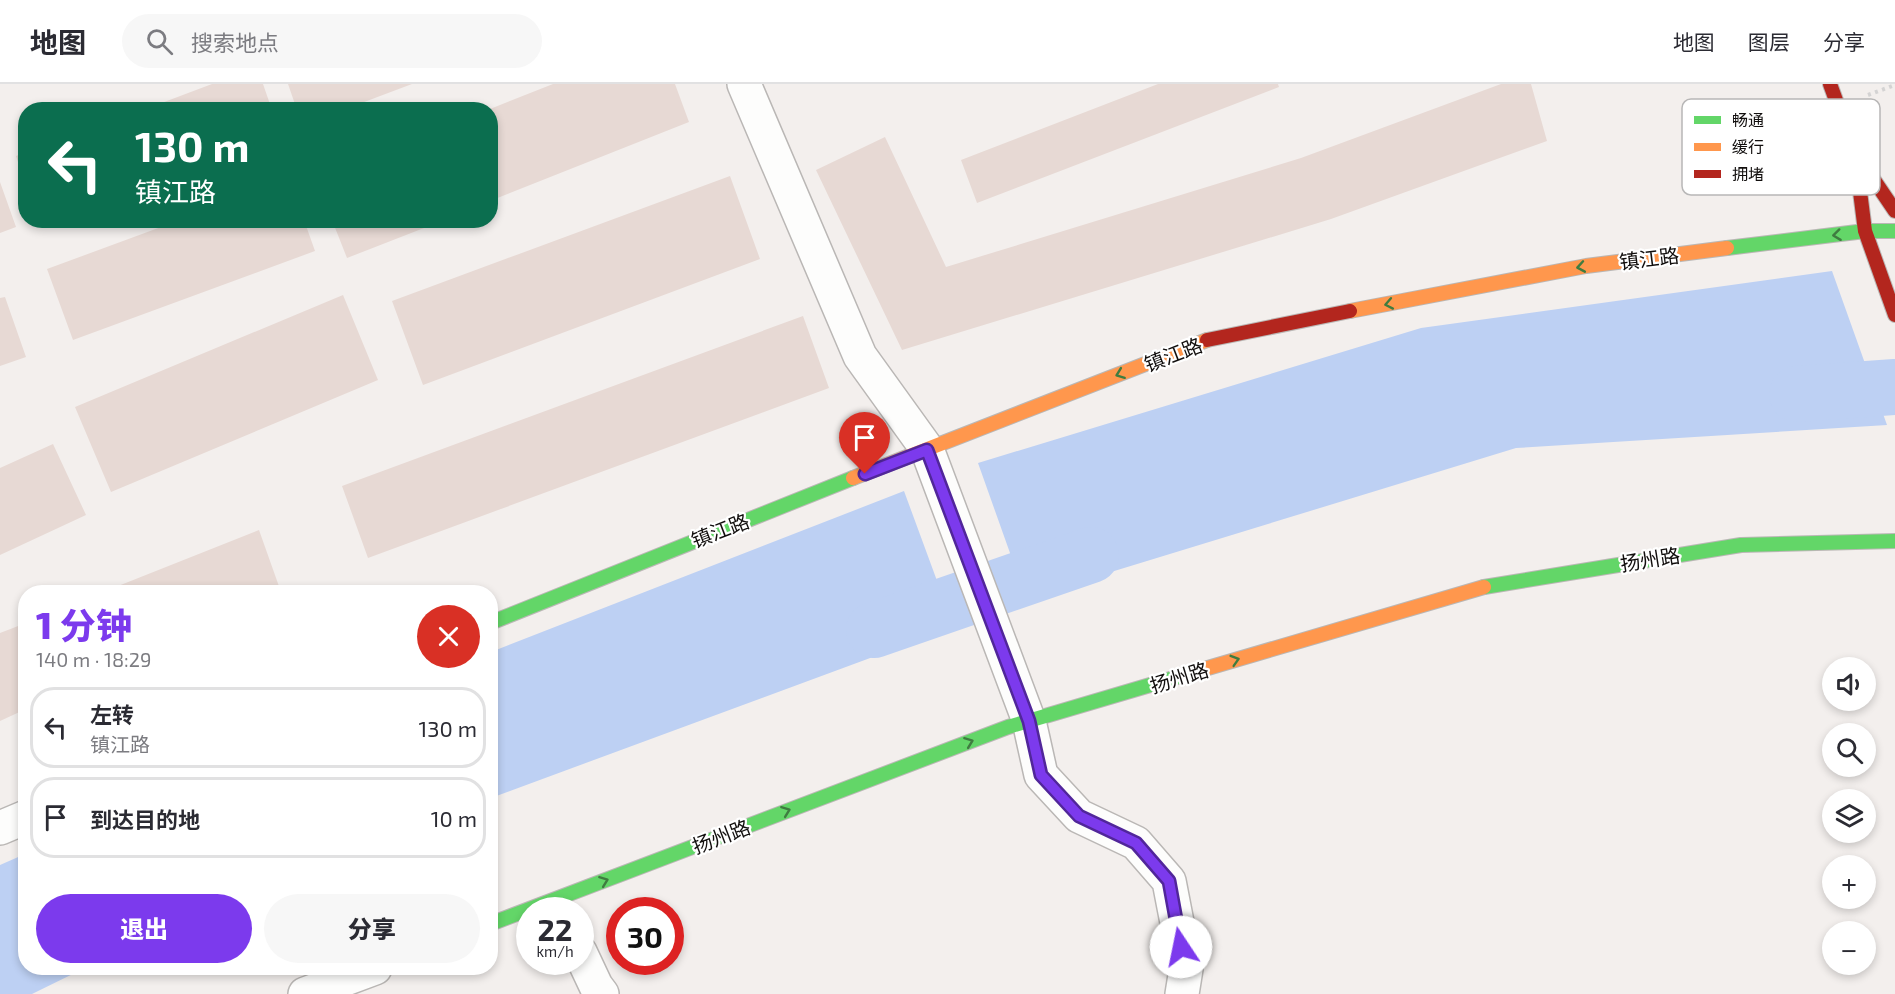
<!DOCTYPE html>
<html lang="zh">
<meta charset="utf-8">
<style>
:root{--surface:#fff;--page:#f7f7f7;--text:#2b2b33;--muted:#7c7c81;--line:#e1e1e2;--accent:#7c3aed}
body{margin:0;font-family:"Exo 2","Noto Sans SC",sans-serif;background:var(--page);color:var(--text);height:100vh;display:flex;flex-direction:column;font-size:22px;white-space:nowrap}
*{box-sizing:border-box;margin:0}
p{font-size:20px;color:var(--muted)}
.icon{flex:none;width:33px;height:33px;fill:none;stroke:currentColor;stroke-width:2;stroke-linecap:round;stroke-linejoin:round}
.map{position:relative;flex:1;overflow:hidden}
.drawer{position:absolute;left:18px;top:501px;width:480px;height:390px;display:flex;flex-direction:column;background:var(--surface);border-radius:24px;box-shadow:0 3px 9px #0003}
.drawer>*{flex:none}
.top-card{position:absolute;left:18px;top:18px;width:480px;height:126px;border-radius:24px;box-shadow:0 3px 9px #0003;background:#0b6e4f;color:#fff;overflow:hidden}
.fabs{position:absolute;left:1822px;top:573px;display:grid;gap:12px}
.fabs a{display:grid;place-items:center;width:54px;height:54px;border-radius:50%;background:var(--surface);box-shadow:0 3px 9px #0003;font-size:30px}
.speed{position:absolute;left:516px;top:813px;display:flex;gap:12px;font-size:30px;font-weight:700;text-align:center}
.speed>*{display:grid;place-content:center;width:78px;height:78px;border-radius:50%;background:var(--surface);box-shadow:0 3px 9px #0003;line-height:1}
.speed small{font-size:15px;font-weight:400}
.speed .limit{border:9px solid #d22;background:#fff;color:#111}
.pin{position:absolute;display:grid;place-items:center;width:51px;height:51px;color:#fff;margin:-62px -26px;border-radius:50% 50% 50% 0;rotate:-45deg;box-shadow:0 0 6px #0007}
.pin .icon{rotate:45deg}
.me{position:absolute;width:66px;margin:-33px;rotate:349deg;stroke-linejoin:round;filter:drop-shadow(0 0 4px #0008)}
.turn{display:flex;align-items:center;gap:21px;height:126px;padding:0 18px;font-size:27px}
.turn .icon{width:78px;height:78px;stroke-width:2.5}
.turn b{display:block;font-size:42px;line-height:51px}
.round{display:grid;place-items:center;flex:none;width:63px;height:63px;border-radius:32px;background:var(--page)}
.head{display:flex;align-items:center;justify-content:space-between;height:102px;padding:0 18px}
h1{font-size:36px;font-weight:800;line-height:45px;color:var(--accent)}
.action{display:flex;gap:12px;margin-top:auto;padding:12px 18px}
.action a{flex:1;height:69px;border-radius:36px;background:var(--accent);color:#fff;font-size:24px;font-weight:800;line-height:69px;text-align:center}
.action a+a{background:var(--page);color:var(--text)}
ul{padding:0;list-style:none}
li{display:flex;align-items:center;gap:18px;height:81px;margin:0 12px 9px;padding:0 6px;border:3px solid var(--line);border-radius:24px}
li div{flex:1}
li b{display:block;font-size:22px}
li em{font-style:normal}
header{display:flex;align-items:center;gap:36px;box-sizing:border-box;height:84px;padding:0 30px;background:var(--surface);border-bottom:2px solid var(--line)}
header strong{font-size:28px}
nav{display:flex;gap:33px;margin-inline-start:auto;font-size:21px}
.search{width:420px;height:54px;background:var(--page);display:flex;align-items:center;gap:15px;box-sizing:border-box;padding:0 21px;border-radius:33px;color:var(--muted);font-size:22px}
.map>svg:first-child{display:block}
.water{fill:#bdd0f3}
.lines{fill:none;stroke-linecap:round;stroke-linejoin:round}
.river{stroke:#bdd0f3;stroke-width:56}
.building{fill:#e7d9d4}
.street-casing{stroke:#bab7b5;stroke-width:36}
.fast-casing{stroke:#bab7b5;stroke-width:16}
.slow-casing{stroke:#bab7b5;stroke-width:16}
.jam-casing{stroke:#bab7b5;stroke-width:16}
.path{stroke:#d4d3d3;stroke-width:4;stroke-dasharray:3 4.5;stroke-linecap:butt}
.street{stroke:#fdfdfc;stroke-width:33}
.fast{stroke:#63d668;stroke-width:14}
.slow{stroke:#ff974d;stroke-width:14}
.jam{stroke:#b3261e;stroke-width:14}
.oneway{stroke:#3f7c40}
.route-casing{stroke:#51269a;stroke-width:15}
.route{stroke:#7c3aed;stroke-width:10}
.labels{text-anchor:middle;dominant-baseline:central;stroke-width:4.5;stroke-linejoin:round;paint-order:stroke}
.street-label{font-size:20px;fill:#120f0e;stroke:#fff}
.key{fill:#fff;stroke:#b8b7b7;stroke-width:1.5}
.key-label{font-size:16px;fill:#120f0e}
</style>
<header>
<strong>地图</strong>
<div class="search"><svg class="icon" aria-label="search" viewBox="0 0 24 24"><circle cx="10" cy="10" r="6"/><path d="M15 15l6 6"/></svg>搜索地点</div>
<nav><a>地图</a><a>图层</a><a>分享</a></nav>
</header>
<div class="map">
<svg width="1895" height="910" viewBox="0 0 1895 910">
<rect width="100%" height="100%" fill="#f3efed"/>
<path class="water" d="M1832 187 1887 341 1516 364 1026 514 978 379 1421 244Z
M904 407 954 543 491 714V568Z
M25 770 26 884H85L32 910H0V781Z"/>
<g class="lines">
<path class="river" d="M1797 310 1895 303
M874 546 1091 471"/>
</g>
<path class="building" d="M212 0H263L272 26H143Z
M288 0H412L343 26H297Z
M553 0H675L689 38 490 117V25Z
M1158 0H1278L1279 3 977 119 961 76Z
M1501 0H1531L1547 57 1331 135 902 266 816 86 885 53 946 183 1301 74Z
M26 68V99H25L16 72Z
M730 92 760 175 423 301 392 217Z
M0 98 16 143 0 149Z
M180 136H304L315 167 73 256 47 185Z
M332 136H442V137L347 174Z
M343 211 378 296 111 408 75 323Z
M5 213 26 273 0 282V214Z
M803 232 829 304 368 474 342 402Z
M53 360 86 431 0 471V384Z
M259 446 281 508H103Z
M26 539V625L0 637V549Z"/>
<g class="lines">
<defs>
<path id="street" d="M744 0 860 272 927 365 1029 637 1041 691 1079 732 1136 759 1169 797 1186 885 1182 910
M0 744 26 733
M580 868 596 902 602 910
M305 910 375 884"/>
<path id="fast" d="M1727 164 1865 147H1895
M1484 503 1741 461 1895 457
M490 539 853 394
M490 840 1008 643 1201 586"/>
<path id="slow" d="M1350 227 1586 182 1727 164
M853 394 1207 256
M1201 586 1484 503"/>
<path id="jam" d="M1830 0 1855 68
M1895 127 1855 68 1865 147 1895 231
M1207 256 1350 227"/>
</defs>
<use href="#street" class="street-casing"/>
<use href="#fast" class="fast-casing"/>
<use href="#slow" class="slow-casing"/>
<use href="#jam" class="jam-casing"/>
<path class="path" d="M1868 11 1895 1"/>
<use href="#street" class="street"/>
<use href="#fast" class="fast"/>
<use href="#slow" class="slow"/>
<use href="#jam" class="jam"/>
</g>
<defs><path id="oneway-chevron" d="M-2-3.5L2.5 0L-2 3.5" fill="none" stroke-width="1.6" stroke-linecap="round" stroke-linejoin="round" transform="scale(1.5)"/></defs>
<g class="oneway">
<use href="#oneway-chevron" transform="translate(1837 151) rotate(173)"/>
<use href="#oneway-chevron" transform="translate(1581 183) rotate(170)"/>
<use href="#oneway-chevron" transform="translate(1389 220) rotate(169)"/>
<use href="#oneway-chevron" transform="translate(1120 290) rotate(159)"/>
<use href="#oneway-chevron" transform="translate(1235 576) rotate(-17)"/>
<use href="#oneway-chevron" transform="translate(969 658) rotate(-21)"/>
<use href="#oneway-chevron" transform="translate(786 727) rotate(-21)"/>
<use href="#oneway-chevron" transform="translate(604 797) rotate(-21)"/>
</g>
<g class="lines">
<defs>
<path id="route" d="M865 390 927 366 1029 637 1041 691 1079 732 1136 759 1169 797 1181 863"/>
</defs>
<use href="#route" class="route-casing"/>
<use href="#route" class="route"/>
</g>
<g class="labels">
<g class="street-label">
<text transform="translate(1649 174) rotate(-7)">镇江路</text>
<text transform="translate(1173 270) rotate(-21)">镇江路</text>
<text transform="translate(720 446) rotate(-21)">镇江路</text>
<text transform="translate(1650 475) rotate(-9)">扬州路</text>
<text transform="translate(1179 593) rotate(-17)">扬州路</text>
<text transform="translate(721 752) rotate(-21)">扬州路</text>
</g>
</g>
<rect x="1682" y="15" width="198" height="96" rx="9" class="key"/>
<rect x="1694" y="32" width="27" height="8" fill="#63d668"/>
<rect x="1694" y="59" width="27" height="8" fill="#ff974d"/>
<rect x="1694" y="86" width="27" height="8" fill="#b3261e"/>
<g class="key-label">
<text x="1732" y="42">畅通</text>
<text x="1732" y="69">缓行</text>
<text x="1732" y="96">拥堵</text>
</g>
</svg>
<div class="fabs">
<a><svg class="icon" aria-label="sound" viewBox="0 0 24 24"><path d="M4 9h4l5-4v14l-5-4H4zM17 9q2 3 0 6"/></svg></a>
<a><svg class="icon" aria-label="search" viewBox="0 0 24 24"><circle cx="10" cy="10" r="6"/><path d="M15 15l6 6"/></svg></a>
<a><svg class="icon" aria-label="layers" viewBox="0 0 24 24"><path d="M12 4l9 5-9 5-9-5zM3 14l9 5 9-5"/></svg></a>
<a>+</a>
<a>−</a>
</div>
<div class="speed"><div>22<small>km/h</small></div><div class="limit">30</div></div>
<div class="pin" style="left:865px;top:390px;background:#d93025"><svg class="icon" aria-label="arrive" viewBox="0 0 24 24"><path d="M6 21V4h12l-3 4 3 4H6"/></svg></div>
<svg class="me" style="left:1181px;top:863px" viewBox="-20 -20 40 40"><circle r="19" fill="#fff"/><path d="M0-13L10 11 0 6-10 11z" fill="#7c3aed"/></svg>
<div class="top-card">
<div class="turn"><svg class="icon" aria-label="left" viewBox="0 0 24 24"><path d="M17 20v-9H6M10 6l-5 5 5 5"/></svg><div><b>130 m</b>镇江路</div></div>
</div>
<section class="drawer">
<div class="head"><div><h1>1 分钟</h1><p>140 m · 18:29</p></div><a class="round" style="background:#d93025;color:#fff"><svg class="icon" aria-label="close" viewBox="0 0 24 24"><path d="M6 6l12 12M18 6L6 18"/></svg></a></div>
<ul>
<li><svg class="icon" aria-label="left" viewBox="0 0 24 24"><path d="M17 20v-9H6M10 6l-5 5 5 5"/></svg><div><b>左转</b><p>镇江路</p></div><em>130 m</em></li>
<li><svg class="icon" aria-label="arrive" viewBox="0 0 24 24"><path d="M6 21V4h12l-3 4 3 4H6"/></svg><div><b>到达目的地</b></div><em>10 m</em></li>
</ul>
<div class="action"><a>退出</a><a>分享</a></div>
</section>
</div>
